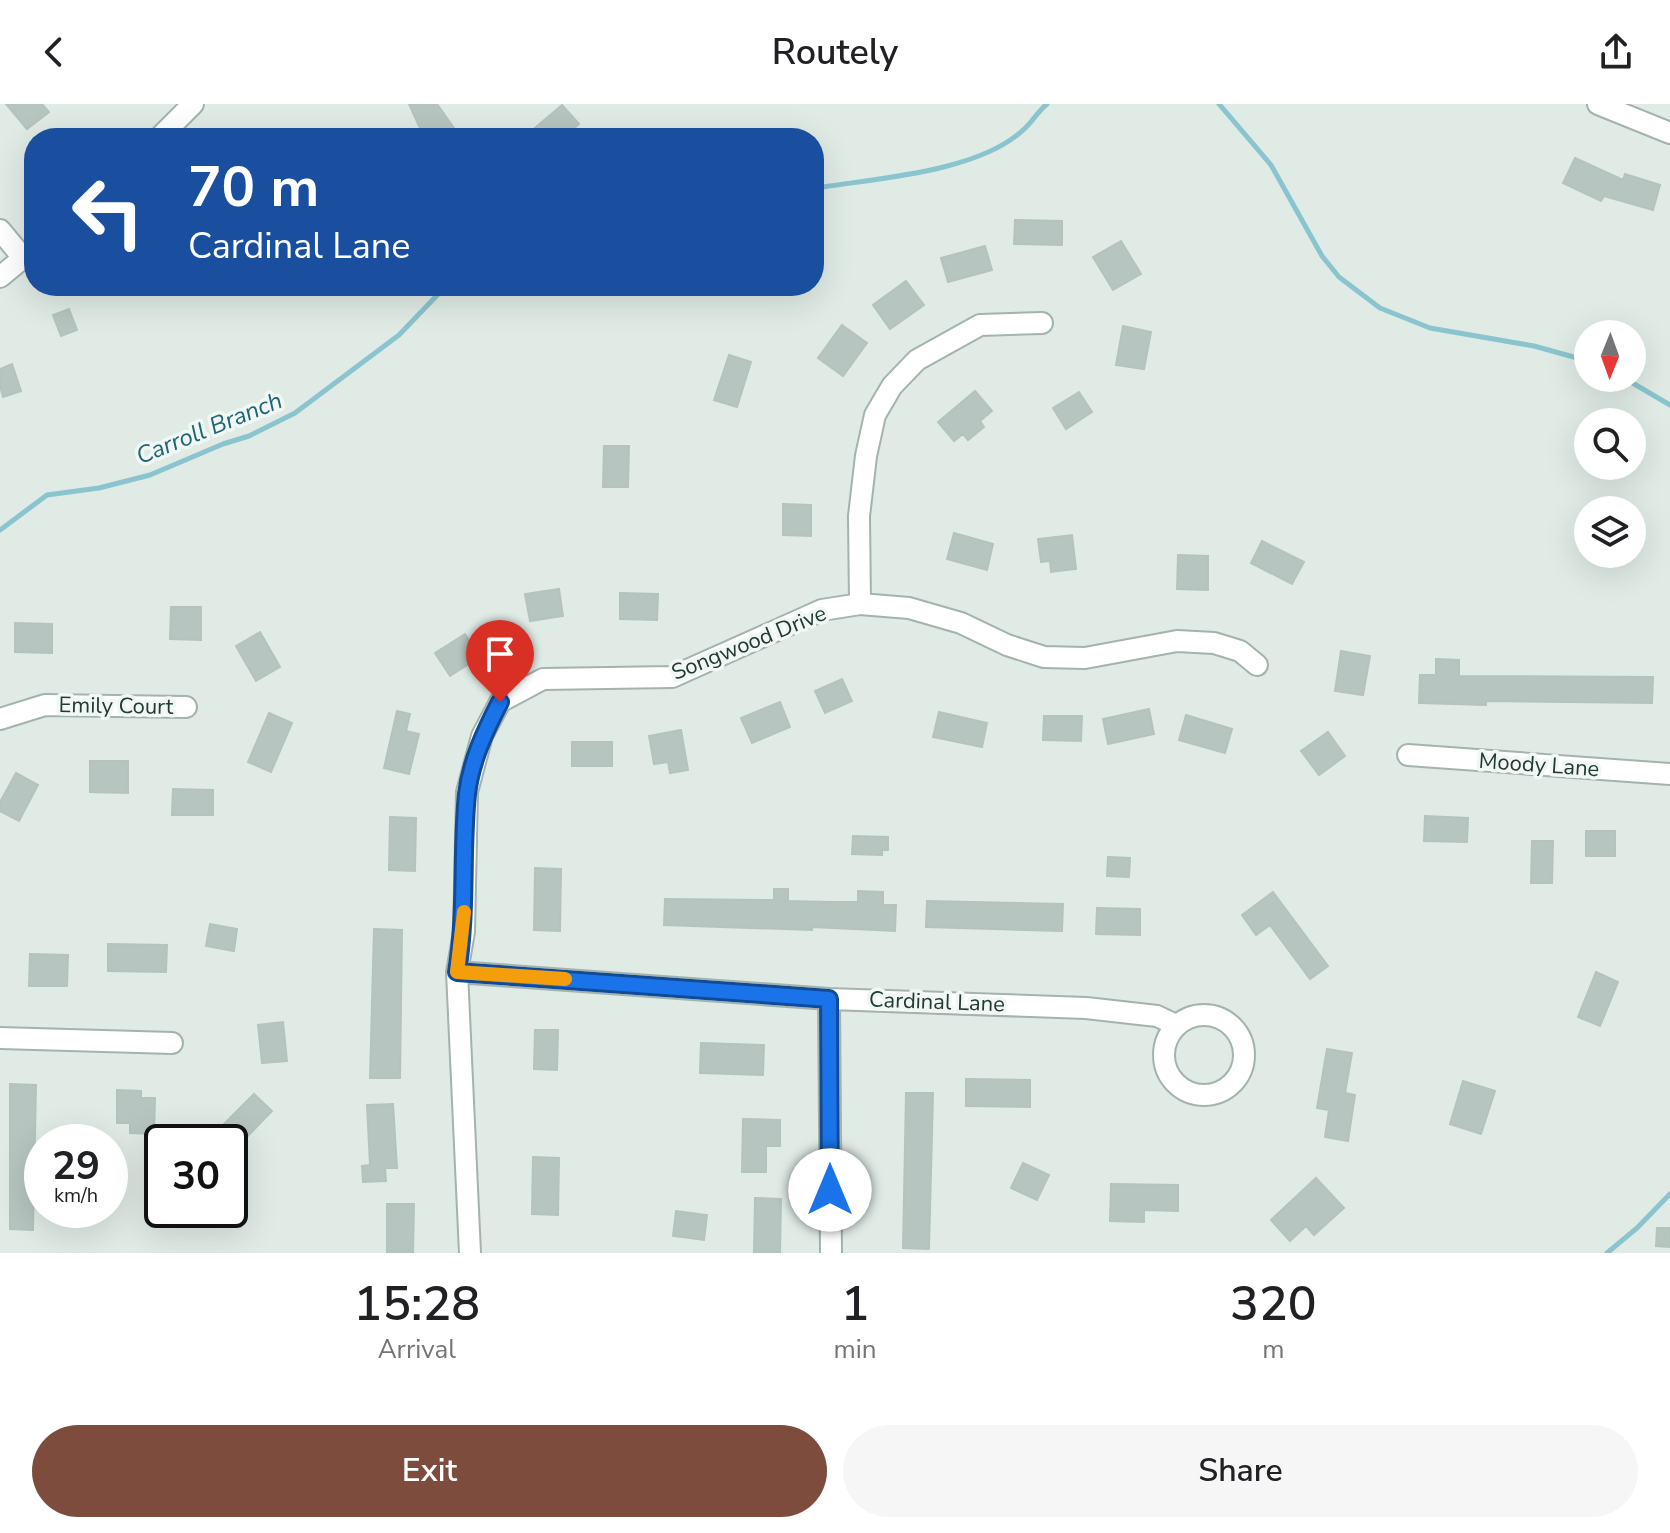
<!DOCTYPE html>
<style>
:root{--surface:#fff;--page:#f6f6f6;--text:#202124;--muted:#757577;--accent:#7d4c3d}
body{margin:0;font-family:"Nunito Sans",sans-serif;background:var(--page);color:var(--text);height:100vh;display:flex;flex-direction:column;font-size:30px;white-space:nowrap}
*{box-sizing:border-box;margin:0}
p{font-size:26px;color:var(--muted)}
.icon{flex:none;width:44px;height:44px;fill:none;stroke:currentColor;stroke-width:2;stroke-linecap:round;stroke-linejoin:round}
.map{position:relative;height:1149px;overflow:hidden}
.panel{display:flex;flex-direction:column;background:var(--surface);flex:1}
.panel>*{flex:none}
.top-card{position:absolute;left:24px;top:24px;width:800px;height:168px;border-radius:32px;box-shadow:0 8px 32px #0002;background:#1a4fa0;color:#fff;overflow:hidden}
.needle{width:52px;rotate:181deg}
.controls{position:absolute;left:1574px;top:216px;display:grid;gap:16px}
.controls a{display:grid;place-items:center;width:72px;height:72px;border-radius:50%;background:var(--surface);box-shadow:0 8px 32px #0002;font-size:40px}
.speed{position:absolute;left:24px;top:1020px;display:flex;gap:16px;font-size:40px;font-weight:700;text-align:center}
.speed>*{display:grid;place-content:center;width:104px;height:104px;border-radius:50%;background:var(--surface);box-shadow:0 8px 32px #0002;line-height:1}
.speed small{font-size:20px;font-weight:400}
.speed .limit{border:4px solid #111;border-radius:12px;background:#fff;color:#111}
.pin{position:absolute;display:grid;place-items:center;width:68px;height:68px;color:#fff;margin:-82px -34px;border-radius:50% 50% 50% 0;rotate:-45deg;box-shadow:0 0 8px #0007}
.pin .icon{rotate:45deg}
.me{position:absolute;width:88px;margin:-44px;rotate:0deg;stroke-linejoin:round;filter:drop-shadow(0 0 6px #0008)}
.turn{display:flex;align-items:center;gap:28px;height:168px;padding:0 32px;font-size:36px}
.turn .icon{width:104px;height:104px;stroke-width:2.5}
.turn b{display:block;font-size:56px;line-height:68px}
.eta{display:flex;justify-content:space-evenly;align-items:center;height:136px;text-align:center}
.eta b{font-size:48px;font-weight:600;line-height:56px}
.button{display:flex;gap:16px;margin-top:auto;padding:16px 32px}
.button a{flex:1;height:92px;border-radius:48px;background:var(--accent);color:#fff;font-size:32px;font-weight:600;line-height:92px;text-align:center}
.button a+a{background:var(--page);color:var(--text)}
header{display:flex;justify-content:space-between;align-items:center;height:104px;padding:0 32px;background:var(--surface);font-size:36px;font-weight:600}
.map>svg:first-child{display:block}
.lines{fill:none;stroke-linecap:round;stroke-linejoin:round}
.stream{stroke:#8ac4cf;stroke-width:5}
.building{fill:#b6c5bf;stroke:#b3c4bd;stroke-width:2}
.minor-casing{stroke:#a3b3ad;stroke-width:24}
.minor{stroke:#fff;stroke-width:20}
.route-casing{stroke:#114b97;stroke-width:20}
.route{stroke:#1a73e8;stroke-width:14}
.slow{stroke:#f59e0b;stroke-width:14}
.labels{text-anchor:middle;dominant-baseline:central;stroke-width:7;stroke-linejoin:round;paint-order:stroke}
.street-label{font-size:22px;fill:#223b34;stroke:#f1f7f4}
.water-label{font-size:24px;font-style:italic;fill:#1e6674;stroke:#f1f7f4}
</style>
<header><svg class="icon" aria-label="back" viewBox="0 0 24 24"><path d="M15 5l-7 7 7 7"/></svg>Routely<svg class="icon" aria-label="share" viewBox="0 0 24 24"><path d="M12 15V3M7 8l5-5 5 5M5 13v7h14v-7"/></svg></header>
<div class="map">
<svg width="1670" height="1149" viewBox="0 0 1670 1149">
<rect width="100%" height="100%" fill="#e0ebe6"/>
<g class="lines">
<path class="stream" d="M1219 0 1271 61 1322 152 1339 173 1380 204 1430 224 1534 242 1588 257
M814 87 823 83C881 74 978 67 1022 27 1032 19 1037 8 1047 0
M1624 274 1670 301
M0 426 47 391 99 384 150 371 223 340 249 332 295 309 399 231 446 182
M1607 1149 1637 1124 1670 1090"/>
</g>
<path class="building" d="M6 0H42L49 8 27 25Z
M409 0H437L461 34H427L419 22Z
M562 1 579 20 563 34H523Z
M1575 54 1623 76 1625 70 1660 81 1653 106 1604 92 1601 97 1563 79Z
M1015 116 1062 117V141L1014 140Z
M1121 137 1141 170 1113 186 1093 153Z
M985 142 992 166 948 178 941 154Z
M906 177 924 201 890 225 873 201Z
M69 205 77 226 61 232 53 211Z
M842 221 867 239 843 272 818 254Z
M1123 222 1151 228 1144 265 1116 261Z
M729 251 751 258 737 303 714 296Z
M12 260 21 287 3 293 0 282V265Z
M975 287 992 307 980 317 984 323 968 336 963 330 954 337 938 318Z
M1079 288 1092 308 1066 325 1053 304Z
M604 342H629L628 383H603Z
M783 400 811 401V432L783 431Z
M954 429 993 440 987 466 947 455Z
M1072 431 1076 465 1051 468 1050 457 1041 458 1038 435Z
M1262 437 1304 458 1292 480 1251 459Z
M1178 451 1208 452V486L1177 485Z
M559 485 563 512 530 517 525 490Z
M620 489 658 490 657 516 620 515Z
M171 503H201V536L170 535Z
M15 519 52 520V549L15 548Z
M260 528 280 563 256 577 236 542Z
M465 530 480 553 450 572 435 549Z
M1341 547 1370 552 1363 591 1335 587Z
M1436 555 1459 556V572L1653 573 1652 599 1486 597V601L1419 599 1420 571H1436Z
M842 575 852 597 825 609 815 587Z
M780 598 790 623 752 639 741 614Z
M1149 605 1154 630 1108 640 1103 615Z
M397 607 410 610 406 627 419 630 409 670 384 664Z
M939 608 987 619 982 643 933 633Z
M269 609 292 619 271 668 248 658Z
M1186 611 1232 625 1225 649 1179 636Z
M1044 612H1082L1081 637 1043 636Z
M681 626 688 666 670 669 668 658 654 660 649 632Z
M1328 628 1345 652 1319 671 1301 647Z
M572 638H612V662H572Z
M90 657H128V689L90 688Z
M16 669 38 681 19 717 0 707V698Z
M173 685 213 686V711H172Z
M1425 712 1468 714 1467 738 1424 737Z
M390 713 416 714 415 767 389 766Z
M1586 727H1615V752H1586Z
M853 732 888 733V746H882V751L852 750Z
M1532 737H1553L1552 779H1531Z
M1108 753 1130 754 1129 773 1107 772Z
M535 764 561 765 560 827 534 826Z
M774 785H788V797L832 798H858V787L883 788V801H896L895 827 812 823V826L664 821 665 795 774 796Z
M1273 788 1328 862 1310 875 1270 821 1256 831 1242 811Z
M927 797 1063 800 1062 827 926 823Z
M1097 804 1140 805V831L1096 830Z
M210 820 237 825 234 847 206 842Z
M374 825 402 826 400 974H370Z
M108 840 167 841 166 868 108 867Z
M30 850 68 851 67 882H29Z
M1596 868 1618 878 1600 922 1578 913Z
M283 918 287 957 262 959 258 921Z
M535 926H558L557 966 534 965Z
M701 939 764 941 763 971 700 969Z
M1327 945 1352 949 1345 989 1355 991 1348 1037 1325 1033 1329 1006 1317 1004Z
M966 975 1030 976V1003L966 1002Z
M1463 977 1495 987 1481 1030 1450 1020Z
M10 980 36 981 33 1126 10 1125Z
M117 986 141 987V994H155L154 1030 130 1029V1019H117Z
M906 989H933L929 1145 903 1144Z
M254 990 272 1007 242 1038 224 1020Z
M393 1000 397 1064H385L386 1077 363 1078 362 1062 370 1061 367 1001Z
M743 1015 780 1016V1042H766V1068H742Z
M533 1053 559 1054 558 1111 532 1110Z
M1023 1059 1049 1071 1037 1096 1011 1084Z
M1316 1074 1344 1104 1314 1131 1306 1122 1290 1137 1271 1116Z
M1111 1080 1178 1081V1107L1144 1106V1118L1110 1117Z
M755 1094 781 1095 780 1149H754Z
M387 1100H414L413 1149H387Z
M676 1107 707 1111 704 1136 673 1132Z
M1657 1124H1670V1143L1656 1142Z"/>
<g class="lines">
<defs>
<path id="minor" d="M1598 0 1670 29
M159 34 193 0
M0 126 24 155
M0 173 34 145
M860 500 859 412 866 352 875 311 892 282 917 256 980 221 1042 219
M0 615 45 601 186 603
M1408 651 1670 670
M457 868 829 895 1086 904 1157 912 1176 921
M829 895 831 1149
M1164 951a40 40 0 1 1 80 0a40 40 0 1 1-80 0Z
M0 934 172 939
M470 1149 457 868 464 828 467 688 482 632 500 598 543 575 672 573 822 506 860 500 909 504 961 519 1007 541 1044 553 1085 554 1177 537 1214 539 1240 547 1257 561"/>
</defs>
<use href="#minor" class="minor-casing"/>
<use href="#minor" class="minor"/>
</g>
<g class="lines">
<defs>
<path id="route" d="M500 598C485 627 471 657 467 690 461 749 467 808 457 868L829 895 830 1086"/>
</defs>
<use href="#route" class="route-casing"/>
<use href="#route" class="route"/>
<path class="slow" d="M464 808 457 868 565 875"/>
</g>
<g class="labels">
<g class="street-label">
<text transform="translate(749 539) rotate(-22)">Songwood Drive</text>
<text transform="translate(116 602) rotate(1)">Emily Court</text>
<text transform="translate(1539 661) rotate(4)">Moody Lane</text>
<text transform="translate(937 898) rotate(2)">Cardinal Lane</text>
</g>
<g class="water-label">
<text transform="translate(209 324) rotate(-22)">Carroll Branch</text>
</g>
</g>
</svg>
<div class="controls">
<a><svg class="needle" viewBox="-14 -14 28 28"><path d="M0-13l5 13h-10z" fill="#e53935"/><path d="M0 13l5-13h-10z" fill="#757577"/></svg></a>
<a><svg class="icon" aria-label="search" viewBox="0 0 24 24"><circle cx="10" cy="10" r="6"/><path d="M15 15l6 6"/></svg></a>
<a><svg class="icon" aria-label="layers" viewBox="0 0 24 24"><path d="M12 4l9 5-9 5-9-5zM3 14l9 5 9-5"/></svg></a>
</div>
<div class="speed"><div>29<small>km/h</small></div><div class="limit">30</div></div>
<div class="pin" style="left:500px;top:598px;background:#d93025"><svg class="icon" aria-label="arrive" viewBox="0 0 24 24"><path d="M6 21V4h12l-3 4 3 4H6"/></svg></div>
<svg class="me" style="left:830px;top:1086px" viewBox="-20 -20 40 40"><circle r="19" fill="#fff"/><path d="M0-13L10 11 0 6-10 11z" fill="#1a73e8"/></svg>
<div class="top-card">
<div class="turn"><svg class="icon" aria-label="left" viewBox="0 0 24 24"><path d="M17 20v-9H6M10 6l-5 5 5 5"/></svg><div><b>70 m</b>Cardinal Lane</div></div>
</div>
</div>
<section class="panel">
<div class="eta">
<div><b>15:28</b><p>Arrival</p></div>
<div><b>1</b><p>min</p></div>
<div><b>320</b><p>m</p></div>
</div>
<div class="button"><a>Exit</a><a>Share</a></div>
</section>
